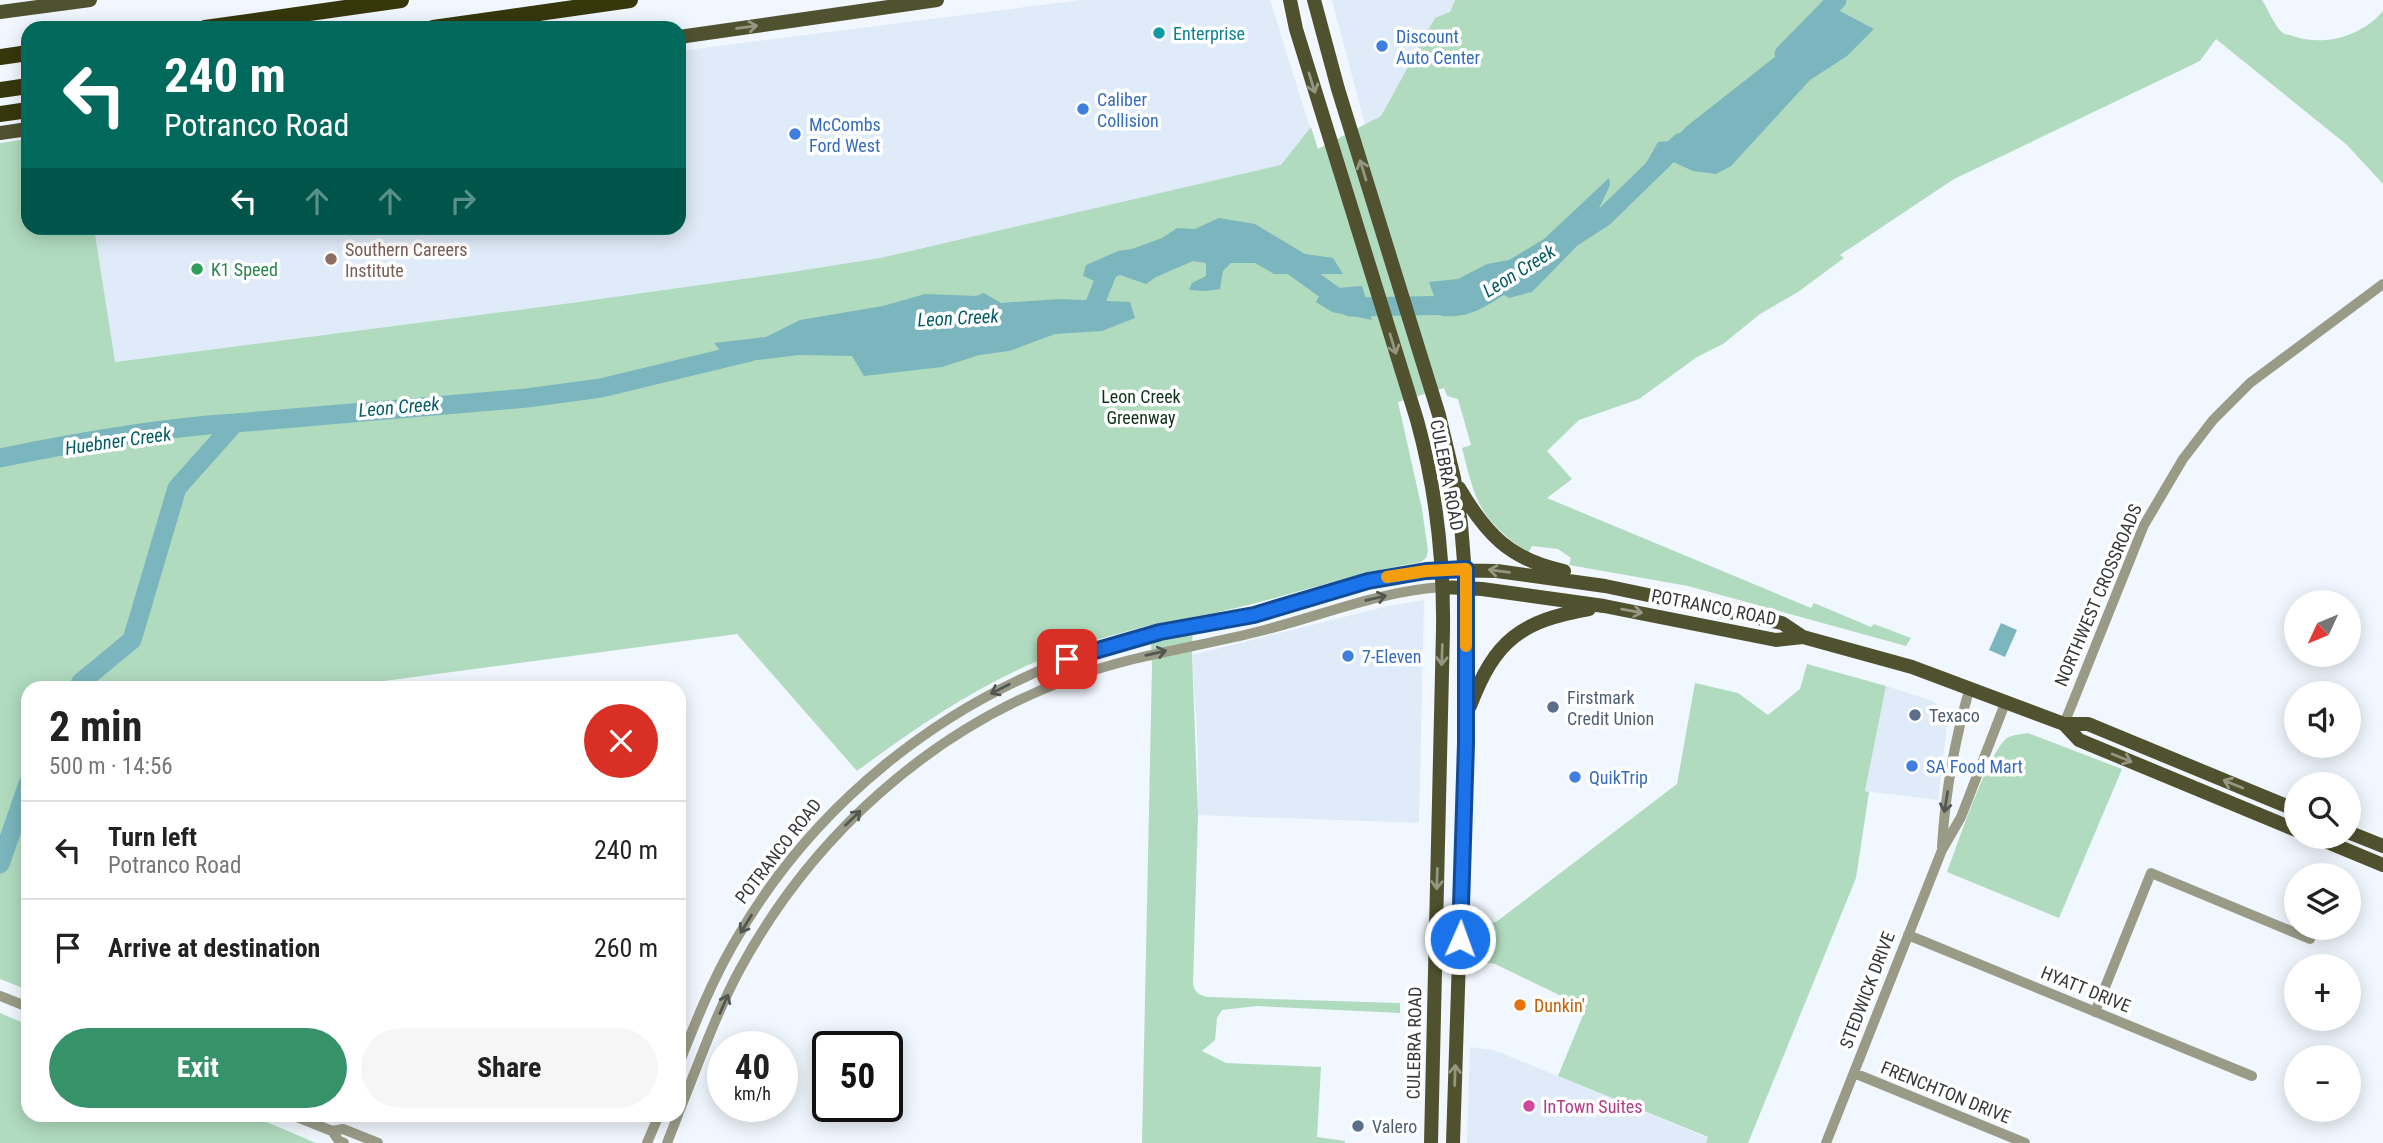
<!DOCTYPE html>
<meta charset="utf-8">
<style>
:root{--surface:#fff;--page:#f6f6f6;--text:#222;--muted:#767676;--line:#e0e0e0;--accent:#369269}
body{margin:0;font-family:"Roboto Condensed",sans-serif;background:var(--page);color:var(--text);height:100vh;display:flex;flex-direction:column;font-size:26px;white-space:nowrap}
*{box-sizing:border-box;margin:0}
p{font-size:23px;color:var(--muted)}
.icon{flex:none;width:38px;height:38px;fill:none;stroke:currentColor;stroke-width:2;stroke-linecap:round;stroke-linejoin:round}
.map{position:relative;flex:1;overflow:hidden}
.drawer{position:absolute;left:21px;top:681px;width:665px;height:441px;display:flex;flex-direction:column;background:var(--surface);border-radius:21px;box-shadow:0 4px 18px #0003}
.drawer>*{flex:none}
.banner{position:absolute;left:21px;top:21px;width:665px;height:214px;border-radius:21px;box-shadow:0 4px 18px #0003;background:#00695c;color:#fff;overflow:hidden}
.needle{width:46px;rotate:226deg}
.tools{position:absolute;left:2284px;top:590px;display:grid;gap:14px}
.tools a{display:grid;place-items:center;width:77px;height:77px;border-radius:50%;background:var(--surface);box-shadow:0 4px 18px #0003;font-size:35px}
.speed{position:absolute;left:707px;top:1031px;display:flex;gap:14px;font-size:35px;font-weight:700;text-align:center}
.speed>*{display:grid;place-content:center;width:91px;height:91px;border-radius:50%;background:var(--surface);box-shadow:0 4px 18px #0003;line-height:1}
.speed small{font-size:18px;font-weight:400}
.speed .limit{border:4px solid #111;border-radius:10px;background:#fff;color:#111}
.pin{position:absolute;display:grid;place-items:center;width:60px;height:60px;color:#fff;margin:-30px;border-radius:14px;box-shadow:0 4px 10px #0006}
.me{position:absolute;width:77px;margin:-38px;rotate:2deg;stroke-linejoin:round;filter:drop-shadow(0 0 5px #0008)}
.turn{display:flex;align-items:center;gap:24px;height:147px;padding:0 28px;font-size:32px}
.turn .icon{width:91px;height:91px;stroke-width:2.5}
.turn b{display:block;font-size:49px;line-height:60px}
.lanes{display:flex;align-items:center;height:66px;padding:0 28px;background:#0003;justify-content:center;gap:35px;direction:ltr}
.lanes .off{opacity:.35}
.round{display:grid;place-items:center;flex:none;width:74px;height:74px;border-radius:37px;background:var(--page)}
.summary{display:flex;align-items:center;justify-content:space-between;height:119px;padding:0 28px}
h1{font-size:42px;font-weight:700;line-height:52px}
.cta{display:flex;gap:14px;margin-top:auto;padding:14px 28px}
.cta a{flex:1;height:80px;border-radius:42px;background:var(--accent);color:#fff;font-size:28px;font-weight:700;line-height:80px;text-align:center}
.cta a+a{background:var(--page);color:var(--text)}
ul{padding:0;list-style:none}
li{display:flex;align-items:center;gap:21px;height:98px;padding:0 28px;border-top:2px solid var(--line)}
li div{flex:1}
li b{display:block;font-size:26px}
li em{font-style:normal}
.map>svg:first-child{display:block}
.built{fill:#dfebf8}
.green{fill:#b0dbbf}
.water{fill:#7bb5bd}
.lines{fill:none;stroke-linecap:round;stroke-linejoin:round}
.river{stroke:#7bb5bd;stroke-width:19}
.minor{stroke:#9a9b87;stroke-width:10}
.major{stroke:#50512e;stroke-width:14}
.highway{stroke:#37370c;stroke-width:16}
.oneway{stroke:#969782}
.oneway2{stroke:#545652}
.route-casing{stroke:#114b97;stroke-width:18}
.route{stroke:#1a73e8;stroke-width:12}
.slow{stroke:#f59e0b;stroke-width:12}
.culture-dot{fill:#0f9aa8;stroke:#fff;stroke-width:2.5}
.shop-dot{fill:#3f7fe0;stroke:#fff;stroke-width:2.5}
.education-dot{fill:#8d6e63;stroke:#fff;stroke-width:2.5}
.leisure-dot{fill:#2e9e5b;stroke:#fff;stroke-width:2.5}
.service-dot{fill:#5c6f8a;stroke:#fff;stroke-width:2.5}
.food-dot{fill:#e8710a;stroke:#fff;stroke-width:2.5}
.hotel-dot{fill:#d1479c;stroke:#fff;stroke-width:2.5}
.labels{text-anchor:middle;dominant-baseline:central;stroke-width:7;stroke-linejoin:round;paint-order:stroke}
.culture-label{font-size:18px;fill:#0d838f;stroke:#fff;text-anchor:start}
.shop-label{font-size:18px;fill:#366cbe;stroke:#fff;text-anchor:start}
.education-label{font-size:18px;fill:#785e54;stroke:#fff;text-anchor:start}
.leisure-label{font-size:18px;fill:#27864d;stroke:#fff;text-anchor:start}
.park-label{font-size:18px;fill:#0e321e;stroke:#fff}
.street-label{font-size:18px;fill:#36383b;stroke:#fff}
.service-label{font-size:18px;fill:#4e5e75;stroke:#fff;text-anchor:start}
.food-label{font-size:18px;fill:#c56008;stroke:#fff;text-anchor:start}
.hotel-label{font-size:18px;fill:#b23c85;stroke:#fff;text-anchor:start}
.water-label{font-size:19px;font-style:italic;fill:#055d65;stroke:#fff}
</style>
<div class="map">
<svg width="2383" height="1143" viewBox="0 0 2383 1143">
<rect width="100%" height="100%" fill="#f1f7fe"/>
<path class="built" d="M1080 0H1270L1317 150 1282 165 880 258 792 272 571 303 0 377V143L28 139V228H679V51Z
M1332 0H1455L1450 12 1435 19 1381 116 1365 125Z
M1424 600 1419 823 1198 815V751L1192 655 1388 606Z
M1886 686 1933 701 1943 711 1947 723 1938 800 1865 791Z
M1470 1047 1494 1050 1708 1138 1706 1143H1467Z"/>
<path class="green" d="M1455 0H2262C2268 9 2274 26 2283 33 2286 35 2290 35 2293 36 2325 47 2362 36 2383 11V184L2347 145 2216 39 2200 61 1954 179 1840 255 1844 258 1798 292 1760 314 1723 344 1697 357 1639 399 1579 420 1547 451 1572 479 1547 498 1811 608 1814 603 1871 627 1874 624 1911 638 1906 646 1688 586 1569 565 1571 558 1558 549 1532 546 1528 553C1480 519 1476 504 1462 448L1471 445 1458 399 1447 396 1444 388 1398 402 1422 509 1428 551 1426 558 1421 562C1344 575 1270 603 1193 617L1192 655 1198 815 1193 984C1195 993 1200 996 1208 997L1400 1003V1013L1257 1006 1222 1010 1217 1018 1215 1040 1202 1051 1226 1063 1321 1067 1317 1137 1345 1141V1143H1142L1152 666 1150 625C1119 634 1087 641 1057 653 984 681 919 725 857 771L737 634 331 688H28V990L0 979V143L28 139V228H94L115 362 571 303 792 272 880 258 1281 165 1311 127 1318 149 1381 116 1435 18 1450 12Z
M1807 664 1886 686 1865 791 1869 792 1856 878 1748 1143H1706L1708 1137 1558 1076 1586 1008 1495 964 1471 961 1472 928 1477 925 1496 922 1677 784 1695 683 1738 693 1768 715 1800 689Z
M2028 733 2122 769 2059 918 1947 872C1957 846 1988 752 2007 738 2012 735 2022 734 2028 733Z
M0 1013 28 1025V1115H250L316 1143H0Z"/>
<path class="water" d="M1836 9 1874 29 1847 56 1810 80 1731 166 1716 174 1693 171 1671 161 1659 160 1645 165 1658 142 1672 141 1687 126Z
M1609 178 1610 185 1589 230 1575 248 1532 292 1509 298 1504 295C1482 309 1468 318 1441 316L1429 282 1458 279 1487 264 1509 260 1544 239Z
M1219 218 1255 224 1305 254 1333 258 1343 274H1274L1255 263H1231L1223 271 1220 289 1206 291 1189 290 1192 283 1206 276V263L1193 261 1156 277 1146 284 1120 275 1099 283 1083 276 1086 265 1118 251 1132 249 1162 238 1177 228 1195 229Z
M1362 286 1372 320 1332 312 1316 302 1323 289Z
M984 293 1001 303 1060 299 1130 302 1135 318 1102 331 1055 334 1009 351 979 355 942 367 864 376 852 356 799 355 758 360H728L714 343 766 337 800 320 883 306 925 294 976 296Z
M2001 623 2017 630 2005 657 1989 650Z"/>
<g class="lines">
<path class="river" d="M1784 54 1837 0
M1570 239 1604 217 1681 142
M1283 259 1350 307 1464 305
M1077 311H1092L1110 266 1119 264
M0 458C77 442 156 428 235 423
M78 688 81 682 132 640 177 488 235 423 527 398 601 388 750 352
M0 864 28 784"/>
<path class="minor" d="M2064 724 2144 525 2183 459 2213 420 2250 383 2383 284
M1942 847C1945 793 1955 739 1970 687
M1908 935 2252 1076
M0 996 28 1007
M2095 1012 2151 873 2310 939
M679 1064C695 1023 712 981 734 943 812 805 942 701 1091 651 1143 633 1198 626 1252 615 1283 608 1313 596 1343 587 1375 578 1409 572 1442 570
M1854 1073 2025 1143
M679 1112C698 1065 715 1016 739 971 811 837 930 729 1074 677 1131 656 1190 648 1248 634 1314 619 1376 591 1443 587
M292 1115 332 1131 339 1141 344 1143
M332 1131 343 1129 378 1143
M647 1143 659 1115
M667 1143 678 1115
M1826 1143 1942 850 1961 817 2006 701"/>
<path class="major" d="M1290 0 1296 29 1417 420C1436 489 1444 558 1443 630L1431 1143
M1314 0 1338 89 1439 415 1454 478 1461 524 1466 587V743L1453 1143
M0 12 90 0
M679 37 937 0
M0 133 28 129
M1459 488C1486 534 1510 560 1564 571
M1442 570 1497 571 1605 586 1782 623 1803 637 1912 667 2064 724H2088L2296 810
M1443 587 1482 589 1604 606 1776 640 1803 637
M1470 706C1495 640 1521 621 1589 609
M2064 724 2079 740 2296 830
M2348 832 2383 846
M2313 836 2383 865"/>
<path class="highway" d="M205 28 401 0
M433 28 630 0
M0 57 28 53
M0 90 28 86
M0 114 28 110"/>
</g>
<defs><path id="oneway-shaft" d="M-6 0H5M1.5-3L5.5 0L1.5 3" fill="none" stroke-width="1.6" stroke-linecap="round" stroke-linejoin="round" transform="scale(1.75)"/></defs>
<g class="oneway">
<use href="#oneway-shaft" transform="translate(747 27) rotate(-8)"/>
<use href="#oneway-shaft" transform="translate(1312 83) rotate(73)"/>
<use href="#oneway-shaft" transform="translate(1363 170) rotate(-107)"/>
<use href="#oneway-shaft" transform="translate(1393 344) rotate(73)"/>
<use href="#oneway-shaft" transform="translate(1499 571) rotate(-173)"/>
<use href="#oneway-shaft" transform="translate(1632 611) rotate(10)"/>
<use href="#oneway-shaft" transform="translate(1442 655) rotate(92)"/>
<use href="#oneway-shaft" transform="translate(2122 758) rotate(22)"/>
<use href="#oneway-shaft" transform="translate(2233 784) rotate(-158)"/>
<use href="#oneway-shaft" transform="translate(1437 879) rotate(92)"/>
<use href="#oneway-shaft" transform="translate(1455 1075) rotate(-88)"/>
</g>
<g class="oneway2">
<use href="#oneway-shaft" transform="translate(1376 598) rotate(-13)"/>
<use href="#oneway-shaft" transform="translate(1156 653) rotate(-13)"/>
<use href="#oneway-shaft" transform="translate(1000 689) rotate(153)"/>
<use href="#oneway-shaft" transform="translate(1946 802) rotate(99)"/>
<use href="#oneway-shaft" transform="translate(853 818) rotate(-44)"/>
<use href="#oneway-shaft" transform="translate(746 924) rotate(122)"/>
<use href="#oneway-shaft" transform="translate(724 1004) rotate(-66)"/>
</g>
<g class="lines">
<defs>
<path id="route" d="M1067 659 1160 632 1254 615 1368 581 1426 571 1466 569V743L1460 939"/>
</defs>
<use href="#route" class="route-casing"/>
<use href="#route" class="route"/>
<path class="slow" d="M1387 577 1426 571 1466 569V646"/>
</g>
<circle class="culture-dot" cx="1159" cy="33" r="7"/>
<g class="shop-dot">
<circle cx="1382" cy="46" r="7"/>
<circle cx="1083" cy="109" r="7"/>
<circle cx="795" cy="134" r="7"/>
<circle cx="1348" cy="656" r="7"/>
<circle cx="1912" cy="766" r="7"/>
<circle cx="1575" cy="777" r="7"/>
</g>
<circle class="education-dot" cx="331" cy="259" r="7"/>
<circle class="leisure-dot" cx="197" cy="269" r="7"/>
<g class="service-dot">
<circle cx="1553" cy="707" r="7"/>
<circle cx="1915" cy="715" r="7"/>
<circle cx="1358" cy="1126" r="7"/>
</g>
<circle class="food-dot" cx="1520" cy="1005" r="7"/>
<circle class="hotel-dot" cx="1529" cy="1106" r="7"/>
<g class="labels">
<g class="culture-label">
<text x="1173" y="33">Enterprise</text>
</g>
<g class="shop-label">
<text x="1396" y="36">Discount<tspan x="1396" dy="21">Auto Center</tspan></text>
<text x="1097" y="99">Caliber<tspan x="1097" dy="21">Collision</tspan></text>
<text x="809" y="124">McCombs<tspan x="809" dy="21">Ford West</tspan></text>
<text x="1362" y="656">7-Eleven</text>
<text x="1926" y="766">SA Food Mart</text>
<text x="1589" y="777">QuikTrip</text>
</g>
<g class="education-label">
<text x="345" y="249">Southern Careers<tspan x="345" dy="21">Institute</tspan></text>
</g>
<g class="leisure-label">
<text x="211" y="269">K1 Speed</text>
</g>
<g class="park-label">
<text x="1141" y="396">Leon Creek<tspan x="1141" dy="21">Greenway</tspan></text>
</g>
<g class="street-label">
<text transform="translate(1447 475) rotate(79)">CULEBRA ROAD</text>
<text transform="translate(2098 595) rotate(-67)">NORTHWEST CROSSROADS</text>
<text transform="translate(1714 607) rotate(11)">POTRANCO ROAD</text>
<text transform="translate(778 851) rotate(-52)">POTRANCO ROAD</text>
<text transform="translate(2086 989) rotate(22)">HYATT DRIVE</text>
<text transform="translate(1867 990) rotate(-69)">STEDWICK DRIVE</text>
<text transform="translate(1414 1043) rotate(-89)">CULEBRA ROAD</text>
<text transform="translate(1946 1092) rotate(22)">FRENCHTON DRIVE</text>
</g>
<g class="service-label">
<text x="1567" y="697">Firstmark<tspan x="1567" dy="21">Credit Union</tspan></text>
<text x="1929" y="715">Texaco</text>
<text x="1372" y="1126">Valero</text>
</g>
<g class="food-label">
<text x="1534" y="1005">Dunkin'</text>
</g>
<g class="hotel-label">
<text x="1543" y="1106">InTown Suites</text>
</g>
<g class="water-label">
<text transform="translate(1519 271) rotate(-32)">Leon Creek</text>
<text transform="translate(958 318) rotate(-3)">Leon Creek</text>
<text transform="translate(399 407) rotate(-5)">Leon Creek</text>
<text transform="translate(118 441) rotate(-8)">Huebner Creek</text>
</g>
</g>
</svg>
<div class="tools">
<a><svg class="needle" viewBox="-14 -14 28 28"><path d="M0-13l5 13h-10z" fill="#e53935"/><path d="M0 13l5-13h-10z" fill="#767676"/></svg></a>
<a><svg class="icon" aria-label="sound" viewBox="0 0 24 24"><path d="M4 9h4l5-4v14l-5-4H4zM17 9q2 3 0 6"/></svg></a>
<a><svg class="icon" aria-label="search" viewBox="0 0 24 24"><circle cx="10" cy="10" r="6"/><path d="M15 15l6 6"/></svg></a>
<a><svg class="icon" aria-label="layers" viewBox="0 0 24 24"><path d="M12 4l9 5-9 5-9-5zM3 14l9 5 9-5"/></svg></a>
<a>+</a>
<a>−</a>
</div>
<div class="speed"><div>40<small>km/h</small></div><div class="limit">50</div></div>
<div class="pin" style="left:1067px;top:659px;background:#d93025"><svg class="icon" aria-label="arrive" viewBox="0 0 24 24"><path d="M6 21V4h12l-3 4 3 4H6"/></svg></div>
<svg class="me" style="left:1460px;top:939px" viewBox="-20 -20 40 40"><circle r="17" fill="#1a73e8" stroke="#fff" stroke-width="3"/><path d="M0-11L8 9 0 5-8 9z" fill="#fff"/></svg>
<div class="banner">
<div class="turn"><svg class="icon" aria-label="left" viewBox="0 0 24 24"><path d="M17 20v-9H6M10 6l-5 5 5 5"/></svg><div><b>240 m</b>Potranco Road</div></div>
<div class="lanes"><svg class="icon" aria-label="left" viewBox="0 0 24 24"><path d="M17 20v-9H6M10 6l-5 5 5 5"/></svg><svg class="icon off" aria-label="ahead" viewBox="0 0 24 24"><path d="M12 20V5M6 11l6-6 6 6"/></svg><svg class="icon off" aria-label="ahead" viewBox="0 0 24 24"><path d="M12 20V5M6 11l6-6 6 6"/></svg><svg class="icon off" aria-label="right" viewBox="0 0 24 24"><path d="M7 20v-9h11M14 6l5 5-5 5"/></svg></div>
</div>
<section class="drawer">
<div class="summary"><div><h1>2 min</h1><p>500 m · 14:56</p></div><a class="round" style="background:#d93025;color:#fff"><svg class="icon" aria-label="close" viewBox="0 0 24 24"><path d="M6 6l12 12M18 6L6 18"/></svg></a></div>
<ul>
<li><svg class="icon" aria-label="left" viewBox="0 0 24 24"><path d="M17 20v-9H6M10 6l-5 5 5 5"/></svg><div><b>Turn left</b><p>Potranco Road</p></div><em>240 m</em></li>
<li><svg class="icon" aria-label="arrive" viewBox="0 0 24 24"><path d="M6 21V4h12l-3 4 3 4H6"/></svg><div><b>Arrive at destination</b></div><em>260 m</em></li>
</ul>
<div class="cta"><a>Exit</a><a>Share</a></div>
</section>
</div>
